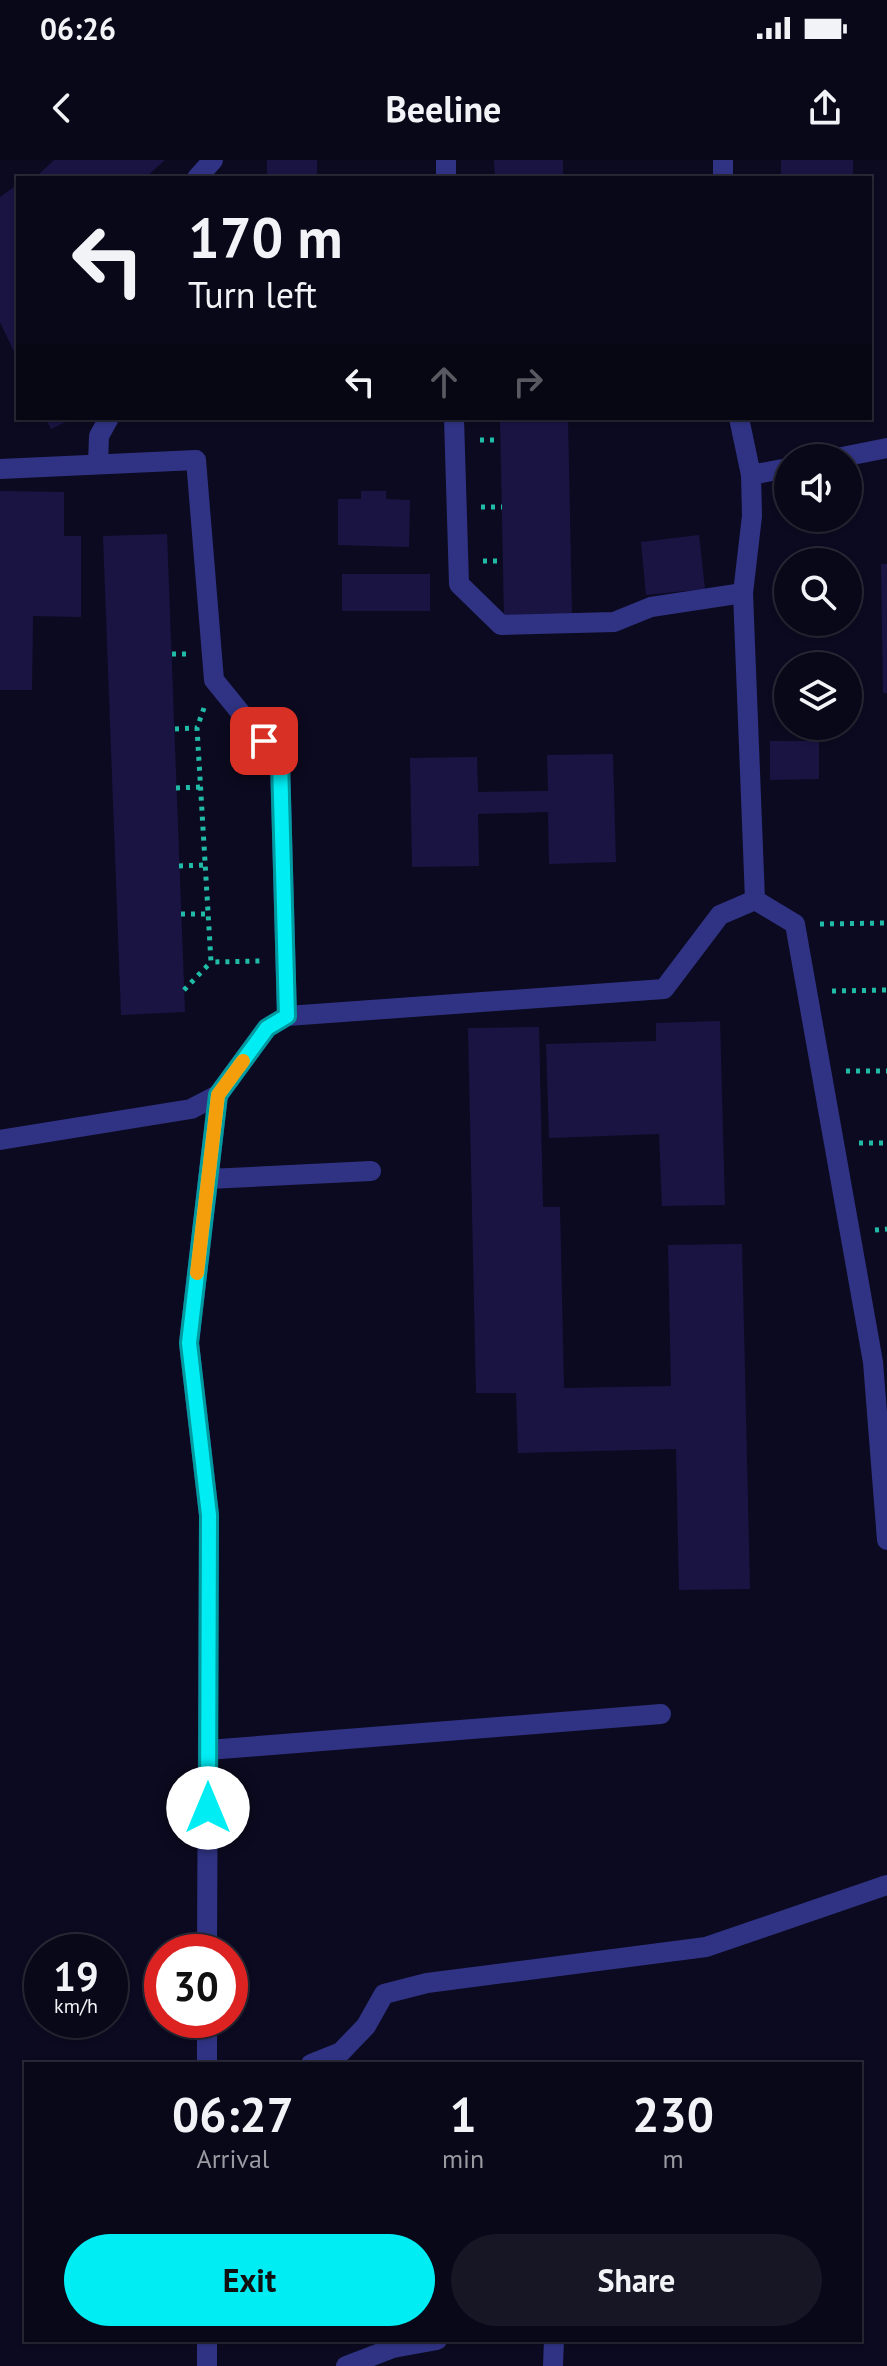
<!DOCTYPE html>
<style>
:root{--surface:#090818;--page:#171625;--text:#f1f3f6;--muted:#999aa2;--line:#292937;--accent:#00edf4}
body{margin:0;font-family:"PT Sans",sans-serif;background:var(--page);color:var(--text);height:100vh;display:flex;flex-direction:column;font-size:30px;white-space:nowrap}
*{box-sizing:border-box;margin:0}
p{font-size:26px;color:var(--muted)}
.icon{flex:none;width:44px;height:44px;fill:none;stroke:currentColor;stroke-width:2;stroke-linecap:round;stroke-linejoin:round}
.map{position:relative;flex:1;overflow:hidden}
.sheet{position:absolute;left:24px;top:1902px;width:838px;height:280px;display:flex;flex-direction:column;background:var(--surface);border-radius:0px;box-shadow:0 2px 6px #0004,0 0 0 2px var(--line)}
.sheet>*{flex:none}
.banner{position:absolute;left:16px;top:16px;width:856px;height:244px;border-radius:0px;box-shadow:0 2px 6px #0004,0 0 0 2px var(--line);background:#090818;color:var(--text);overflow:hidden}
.buttons{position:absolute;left:774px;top:284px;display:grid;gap:16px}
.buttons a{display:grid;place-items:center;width:88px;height:88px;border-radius:50%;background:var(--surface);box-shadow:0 2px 6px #0004,0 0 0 2px var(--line);font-size:40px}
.speed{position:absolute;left:24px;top:1774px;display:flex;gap:16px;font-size:40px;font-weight:700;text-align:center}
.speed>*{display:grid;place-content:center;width:104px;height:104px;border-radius:50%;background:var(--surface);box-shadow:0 2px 6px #0004,0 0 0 2px var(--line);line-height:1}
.speed small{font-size:20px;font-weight:400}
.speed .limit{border:12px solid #d22;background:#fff;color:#111}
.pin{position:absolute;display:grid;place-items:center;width:68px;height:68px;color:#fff;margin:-34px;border-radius:16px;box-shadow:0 4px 12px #0006}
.me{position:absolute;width:88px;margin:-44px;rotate:0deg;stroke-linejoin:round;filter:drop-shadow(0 0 6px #0008)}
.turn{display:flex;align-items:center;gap:28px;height:168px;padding:0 40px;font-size:36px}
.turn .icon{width:104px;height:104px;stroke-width:2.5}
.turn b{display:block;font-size:56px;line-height:68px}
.lanes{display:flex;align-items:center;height:76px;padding:0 40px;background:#0003;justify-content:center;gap:40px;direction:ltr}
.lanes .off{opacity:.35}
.eta{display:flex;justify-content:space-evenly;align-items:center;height:136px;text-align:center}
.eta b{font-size:48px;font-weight:800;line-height:56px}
.action{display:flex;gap:16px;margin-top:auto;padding:16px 40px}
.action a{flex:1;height:92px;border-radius:48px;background:var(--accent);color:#111;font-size:32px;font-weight:800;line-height:92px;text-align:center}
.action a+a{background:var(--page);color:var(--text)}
.status{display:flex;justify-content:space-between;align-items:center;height:56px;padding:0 40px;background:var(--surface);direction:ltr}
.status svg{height:22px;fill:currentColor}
header{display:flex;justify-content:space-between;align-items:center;height:104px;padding:0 40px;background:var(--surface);font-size:36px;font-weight:800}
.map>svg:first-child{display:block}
.building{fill:#1a1443}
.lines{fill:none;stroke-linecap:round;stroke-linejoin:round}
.path{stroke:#20bca7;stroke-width:5;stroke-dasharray:4 6;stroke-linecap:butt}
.service{stroke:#303384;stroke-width:20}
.minor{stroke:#303384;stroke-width:20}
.route-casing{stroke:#009a9f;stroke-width:20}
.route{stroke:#00edf4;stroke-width:14}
.slow{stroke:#f59e0b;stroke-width:14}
</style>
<div class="status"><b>06:26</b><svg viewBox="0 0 49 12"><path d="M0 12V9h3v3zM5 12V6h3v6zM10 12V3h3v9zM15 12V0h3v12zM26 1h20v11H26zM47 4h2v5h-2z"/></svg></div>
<header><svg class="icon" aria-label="back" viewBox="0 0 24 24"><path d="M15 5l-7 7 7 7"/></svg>Beeline<svg class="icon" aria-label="share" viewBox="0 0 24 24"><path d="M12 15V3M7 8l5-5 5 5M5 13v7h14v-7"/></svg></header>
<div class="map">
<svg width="887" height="2206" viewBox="0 0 887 2206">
<rect width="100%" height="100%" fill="#0c0a20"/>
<path class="building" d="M54 0H165L145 18H35Z
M267 0H317V18H267Z
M494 0H563V18H495Z
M781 0H853V18H781Z
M18 24V200L0 162V37Z
M45 258H74L51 269Z
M500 258H568L572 456 504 457Z
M0 331 64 332V376H81V457L33 456 32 530H0Z
M361 331H386V339L410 340 409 387 338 385V339H361Z
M167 374 185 852 121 855 103 376Z
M699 375 705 429 646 435 641 382Z
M881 404H887V533H883Z
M342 414H430V451H342Z
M770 581H819V619L770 620Z
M613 594 616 702 549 704 548 652 478 654 479 706 412 707 410 598 477 597 478 632 548 631 547 595Z
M720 861 725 1045 662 1046 659 974 549 978 546 884 656 881V863Z
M539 867 543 1047H560L564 1228 671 1226 668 1085 742 1084 750 1429 679 1430 676 1289 518 1293 516 1233H476L468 868Z"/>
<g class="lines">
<path class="path" d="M480 280H500
M481 347H502
M483 401H503
M172 494H187
M204 548 197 568 211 802 261 801
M175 569 197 568
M176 628 201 627
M179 706 205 705
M181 754H208
M820 764 887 763
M184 830 211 802
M832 831 887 830
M846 911H887
M859 983H887
M875 1070 887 1069"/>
<path class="service" d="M446 0V18
M723 0V18
M197 18 213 0
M454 258 459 424 501 465 614 462 651 447 743 433
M739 258 751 315
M837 298 887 288
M98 303 99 276 109 258
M0 309 196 300 214 520 280 601 287 856
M755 740 795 764 873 1202 887 1380
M755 740 743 433 752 356 751 315 788 308
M0 980 191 949 218 935 267 868 287 856 664 829 720 755 755 740
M208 1019 371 1011"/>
<path class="minor" d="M208 1590 661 1554
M207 1792 209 1355 189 1183 218 935
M207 1904V1860
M311 1904 341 1892 366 1866 384 1834 427 1823 706 1787 887 1725
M207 2206V2180
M346 2206 393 2188 437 2180
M553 2206 554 2180"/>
</g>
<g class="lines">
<defs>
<path id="route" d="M208 1648 209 1355 189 1183 218 935 267 868 287 856 280 601 264 581"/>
</defs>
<use href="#route" class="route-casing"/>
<use href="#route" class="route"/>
<path class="slow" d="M197 1113 218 935 243 901"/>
</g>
</svg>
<div class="buttons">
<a><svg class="icon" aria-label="sound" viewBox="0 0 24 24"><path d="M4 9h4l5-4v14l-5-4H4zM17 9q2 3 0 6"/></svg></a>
<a><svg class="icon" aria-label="search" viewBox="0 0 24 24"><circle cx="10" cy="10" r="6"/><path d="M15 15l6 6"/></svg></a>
<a><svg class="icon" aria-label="layers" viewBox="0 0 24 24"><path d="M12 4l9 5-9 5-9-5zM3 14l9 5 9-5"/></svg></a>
</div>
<div class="speed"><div>19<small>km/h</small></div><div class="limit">30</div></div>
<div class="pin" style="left:264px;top:581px;background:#d93025"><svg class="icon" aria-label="arrive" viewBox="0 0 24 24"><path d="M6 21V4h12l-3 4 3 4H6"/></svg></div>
<svg class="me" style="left:208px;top:1648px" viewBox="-20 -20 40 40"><circle r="19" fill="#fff"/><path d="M0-13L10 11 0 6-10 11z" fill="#00edf4"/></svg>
<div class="banner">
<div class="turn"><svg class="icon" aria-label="left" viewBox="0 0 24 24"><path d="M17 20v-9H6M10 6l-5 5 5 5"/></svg><div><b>170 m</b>Turn left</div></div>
<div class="lanes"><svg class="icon" aria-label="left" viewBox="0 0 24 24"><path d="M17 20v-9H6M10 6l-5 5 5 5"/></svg><svg class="icon off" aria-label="ahead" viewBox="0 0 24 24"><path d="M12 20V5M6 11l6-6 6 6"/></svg><svg class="icon off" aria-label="right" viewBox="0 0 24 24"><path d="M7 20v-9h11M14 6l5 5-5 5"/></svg></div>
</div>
<section class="sheet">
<div class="eta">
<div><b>06:27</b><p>Arrival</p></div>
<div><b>1</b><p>min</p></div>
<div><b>230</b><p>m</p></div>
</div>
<div class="action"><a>Exit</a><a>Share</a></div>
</section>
</div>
